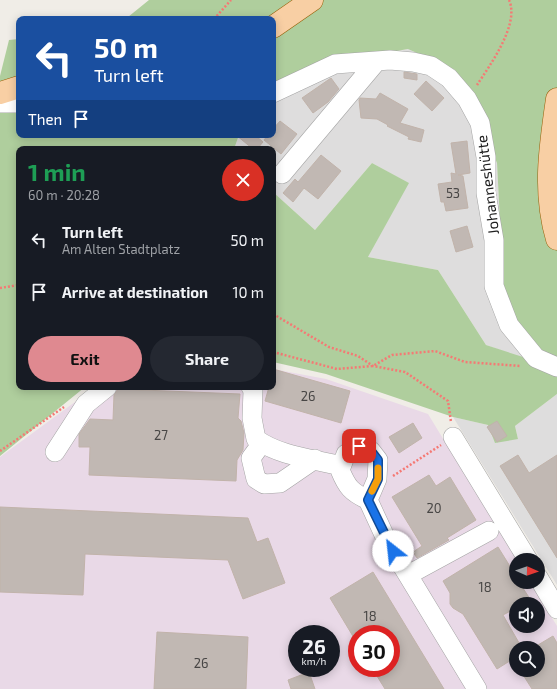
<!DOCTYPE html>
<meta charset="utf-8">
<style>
:root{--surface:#171b24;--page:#242831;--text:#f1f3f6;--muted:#9ea1a6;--accent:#df8990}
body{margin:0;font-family:"Exo 2",sans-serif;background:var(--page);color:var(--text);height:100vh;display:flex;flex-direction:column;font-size:15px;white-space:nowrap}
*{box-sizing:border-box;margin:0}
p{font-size:13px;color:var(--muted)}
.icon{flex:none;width:22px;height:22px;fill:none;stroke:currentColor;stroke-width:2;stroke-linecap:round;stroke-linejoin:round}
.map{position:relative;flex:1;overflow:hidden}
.panel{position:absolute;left:16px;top:146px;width:260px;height:244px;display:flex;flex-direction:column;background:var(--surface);border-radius:8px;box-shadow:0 2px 10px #0003}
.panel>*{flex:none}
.top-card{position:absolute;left:16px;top:16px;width:260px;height:122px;border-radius:8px;box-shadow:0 2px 10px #0003;background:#1a4fa0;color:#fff;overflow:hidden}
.needle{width:26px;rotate:92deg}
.tools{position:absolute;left:509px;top:553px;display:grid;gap:8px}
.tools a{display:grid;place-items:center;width:36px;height:36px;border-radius:50%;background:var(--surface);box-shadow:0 2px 10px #0003;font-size:20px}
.speed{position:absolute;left:288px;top:625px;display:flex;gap:8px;font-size:20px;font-weight:700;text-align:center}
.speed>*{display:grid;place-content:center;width:52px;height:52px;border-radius:50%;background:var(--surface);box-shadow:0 2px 10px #0003;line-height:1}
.speed small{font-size:10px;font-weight:400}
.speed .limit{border:6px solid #d22;background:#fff;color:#111}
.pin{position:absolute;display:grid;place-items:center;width:34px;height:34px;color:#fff;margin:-17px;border-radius:8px;box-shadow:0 2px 6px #0006}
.me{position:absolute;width:44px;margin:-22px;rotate:331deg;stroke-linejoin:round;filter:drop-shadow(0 0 3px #0008)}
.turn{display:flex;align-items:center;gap:14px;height:84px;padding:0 12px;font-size:18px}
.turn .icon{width:52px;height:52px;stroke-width:2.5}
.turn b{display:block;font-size:28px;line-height:34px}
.then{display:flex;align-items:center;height:38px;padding:0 12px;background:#0003;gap:8px;font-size:15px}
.round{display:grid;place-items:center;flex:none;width:42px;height:42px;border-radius:21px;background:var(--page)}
.headline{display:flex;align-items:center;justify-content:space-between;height:68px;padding:0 12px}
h1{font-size:24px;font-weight:700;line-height:30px;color:#1e9e55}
.cta{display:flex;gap:8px;margin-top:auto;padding:8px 12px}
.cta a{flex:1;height:46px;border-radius:24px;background:var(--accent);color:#111;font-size:16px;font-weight:700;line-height:46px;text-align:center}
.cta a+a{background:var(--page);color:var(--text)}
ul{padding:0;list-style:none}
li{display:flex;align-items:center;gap:12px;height:52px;padding:0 12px}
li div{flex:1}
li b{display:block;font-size:15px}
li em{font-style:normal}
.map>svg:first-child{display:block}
.residential{fill:#dedddd}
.industrial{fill:#e9d9e7;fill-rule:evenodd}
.forest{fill:#afce9d}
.building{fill:#c1b8b3;stroke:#c1b3aa}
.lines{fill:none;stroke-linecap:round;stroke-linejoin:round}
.minor-casing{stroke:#a4a4a4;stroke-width:20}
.major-casing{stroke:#965e06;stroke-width:23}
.path{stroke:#f57974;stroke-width:2.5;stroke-dasharray:2 2;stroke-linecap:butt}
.minor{stroke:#fff;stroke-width:19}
.major{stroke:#f8cfa4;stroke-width:22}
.route-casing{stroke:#114b97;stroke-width:10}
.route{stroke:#1a73e8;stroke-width:7}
.slow{stroke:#f59e0b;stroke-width:7}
.labels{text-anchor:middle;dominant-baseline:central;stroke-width:4;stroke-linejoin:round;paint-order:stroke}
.number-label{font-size:13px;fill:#484645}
.street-label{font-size:15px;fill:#202020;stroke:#fff}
</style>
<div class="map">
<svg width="557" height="689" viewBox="0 0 557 689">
<rect width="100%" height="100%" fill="#f0ede7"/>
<path class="residential" d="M409 49 455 70 497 163 504 299 523 358 486 345 438 270 368 257 408 183 372 163 315 230 273 192V149H234L239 135H273V86L323 64Z
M557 394V585L453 417 488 425 518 439 515 426Z"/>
<path class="industrial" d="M273 369 326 379 428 414 517 560 516 582H530L557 626V689H0V457L79 399 101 387H273ZM516 604H538V626H516ZM297 634H331V668H297ZM357 634H391V668H357ZM516 648H538V670H516Z"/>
<path class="forest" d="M149 0H557V394L515 426 518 439 495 443 488 425 453 417 326 374 273 362V192L315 230 372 163 409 183 368 257 438 270 486 345 523 357 504 299 497 163 455 70 408 49 323 64 273 86V19H119L128 17Z
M19 39V135H239L234 149H19V387H85L0 456V76L9 40Z"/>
<path class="building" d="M404 72 417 74V80L404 78Z
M331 78 339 89 328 102 313 113 302 98Z
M426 81 444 98 432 111 414 94Z
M380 93 408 109 400 123 424 130 421 142 408 139 409 137 387 126 388 125 377 119 361 118 359 100 360 98 376 99Z
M280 121 297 134 281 154 264 140 268 135H273V129Z
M236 135H255L263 142 257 149H253Z
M467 141 470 173 458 175 463 176 468 208 446 211 444 202H441L438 184 452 182 451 173 456 174 451 143Z
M321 155 341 171 318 199 304 188 293 202 283 193 295 179 298 182Z
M467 226 473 247 456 252 450 231Z
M273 369 350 391 341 423 265 401 269 387H273Z
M118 389 240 394 238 418 241 421 244 433 243 450 237 460 236 481 89 475 90 447H79V434L90 419 113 420 114 395Z
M497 421 507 436 497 442 487 427Z
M413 423 422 438 399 453 389 437Z
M518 455 529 473 557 455V558L500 466Z
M429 475 436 486 450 477 476 520 447 538 449 540 417 558 413 552 422 546 392 497Z
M0 507 248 518 257 542 268 538 285 583 243 599 228 560 85 554 83 595 0 592Z
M498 547 516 576V582H519L530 599 522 604H516V608L503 615 522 648H516V657L497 669 463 614 453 608 450 604V593L443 581Z
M373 572 444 689H385L372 668H391V634H357V643L330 598Z
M157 632 248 637 246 689H154Z
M553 636 557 643V689H532L520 670H538V645Z
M309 672 315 689H291L288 680Z"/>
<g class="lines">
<defs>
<path id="minor" d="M273 93 335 64 390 60 413 62 431 66 449 78 467 99 480 123 486 157V193L494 240V286L509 325 536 358 557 367
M0 103H19
M282 174 377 61
M251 387 253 390 252 418 256 439C279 456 314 459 341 466
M453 437 528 560
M262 443 251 458 256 479 264 484 280 483 315 459
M55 452 86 404 107 387
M368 500 377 479 378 460 371 451 359 446 346 454 340 470C347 487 351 492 368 500L386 539 477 689
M408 575 489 531
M538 577 557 609"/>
<path id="major" d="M273 27 312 0
M0 93 19 87
M557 99C550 147 543 192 557 239"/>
</defs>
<use href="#minor" class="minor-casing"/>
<use href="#major" class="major-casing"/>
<path class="path" d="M214 19 231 0
M477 85C490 65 520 24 509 0
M0 288 19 285
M273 314 329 347 358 356 373 366 405 372 448 401 451 422
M273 352 337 369 373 366 392 355 435 351 465 362 521 366
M0 451 64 407
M393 476 441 445"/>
<use href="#minor" class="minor"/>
<use href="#major" class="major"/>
</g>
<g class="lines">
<defs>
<path id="route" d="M359 446 371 451 378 460V479L368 500 393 551"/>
</defs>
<use href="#route" class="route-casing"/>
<use href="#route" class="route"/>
<path class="slow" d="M372 491 378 479V468"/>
</g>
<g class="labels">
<g class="number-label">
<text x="453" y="193">53</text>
<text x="308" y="396">26</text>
<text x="161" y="435">27</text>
<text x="434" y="508">20</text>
<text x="485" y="587">18</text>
<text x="370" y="616">18</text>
<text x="201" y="663">26</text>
</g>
<g class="street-label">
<text transform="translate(487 185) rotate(-97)">Johanneshütte</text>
</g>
</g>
</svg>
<div class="tools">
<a><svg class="needle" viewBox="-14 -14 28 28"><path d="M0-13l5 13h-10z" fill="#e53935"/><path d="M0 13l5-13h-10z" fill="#9ea1a6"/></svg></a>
<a><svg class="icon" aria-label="sound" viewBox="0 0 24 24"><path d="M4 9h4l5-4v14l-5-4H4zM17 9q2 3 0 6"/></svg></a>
<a><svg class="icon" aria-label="search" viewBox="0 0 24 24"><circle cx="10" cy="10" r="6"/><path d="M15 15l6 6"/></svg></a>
</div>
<div class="speed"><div>26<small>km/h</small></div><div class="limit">30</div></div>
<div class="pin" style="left:359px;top:446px;background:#d93025"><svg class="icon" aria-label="arrive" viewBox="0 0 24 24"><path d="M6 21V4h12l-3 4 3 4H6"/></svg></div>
<svg class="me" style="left:393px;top:551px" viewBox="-20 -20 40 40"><circle r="19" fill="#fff"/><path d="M0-13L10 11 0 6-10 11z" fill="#1a73e8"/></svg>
<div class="top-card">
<div class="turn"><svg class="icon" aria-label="left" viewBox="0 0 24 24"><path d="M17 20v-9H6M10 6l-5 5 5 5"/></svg><div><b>50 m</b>Turn left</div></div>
<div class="then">Then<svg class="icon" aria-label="arrive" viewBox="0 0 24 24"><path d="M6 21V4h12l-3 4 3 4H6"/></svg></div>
</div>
<section class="panel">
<div class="headline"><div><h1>1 min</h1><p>60 m · 20:28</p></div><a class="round" style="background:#d93025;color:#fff"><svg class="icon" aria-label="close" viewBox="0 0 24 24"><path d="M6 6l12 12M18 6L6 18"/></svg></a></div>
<ul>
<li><svg class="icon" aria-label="left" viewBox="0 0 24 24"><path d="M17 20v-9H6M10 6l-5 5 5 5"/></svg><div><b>Turn left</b><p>Am Alten Stadtplatz</p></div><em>50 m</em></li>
<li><svg class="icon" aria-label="arrive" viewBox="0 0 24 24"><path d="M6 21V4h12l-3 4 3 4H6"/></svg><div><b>Arrive at destination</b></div><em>10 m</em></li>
</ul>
<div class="cta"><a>Exit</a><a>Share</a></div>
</section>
</div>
